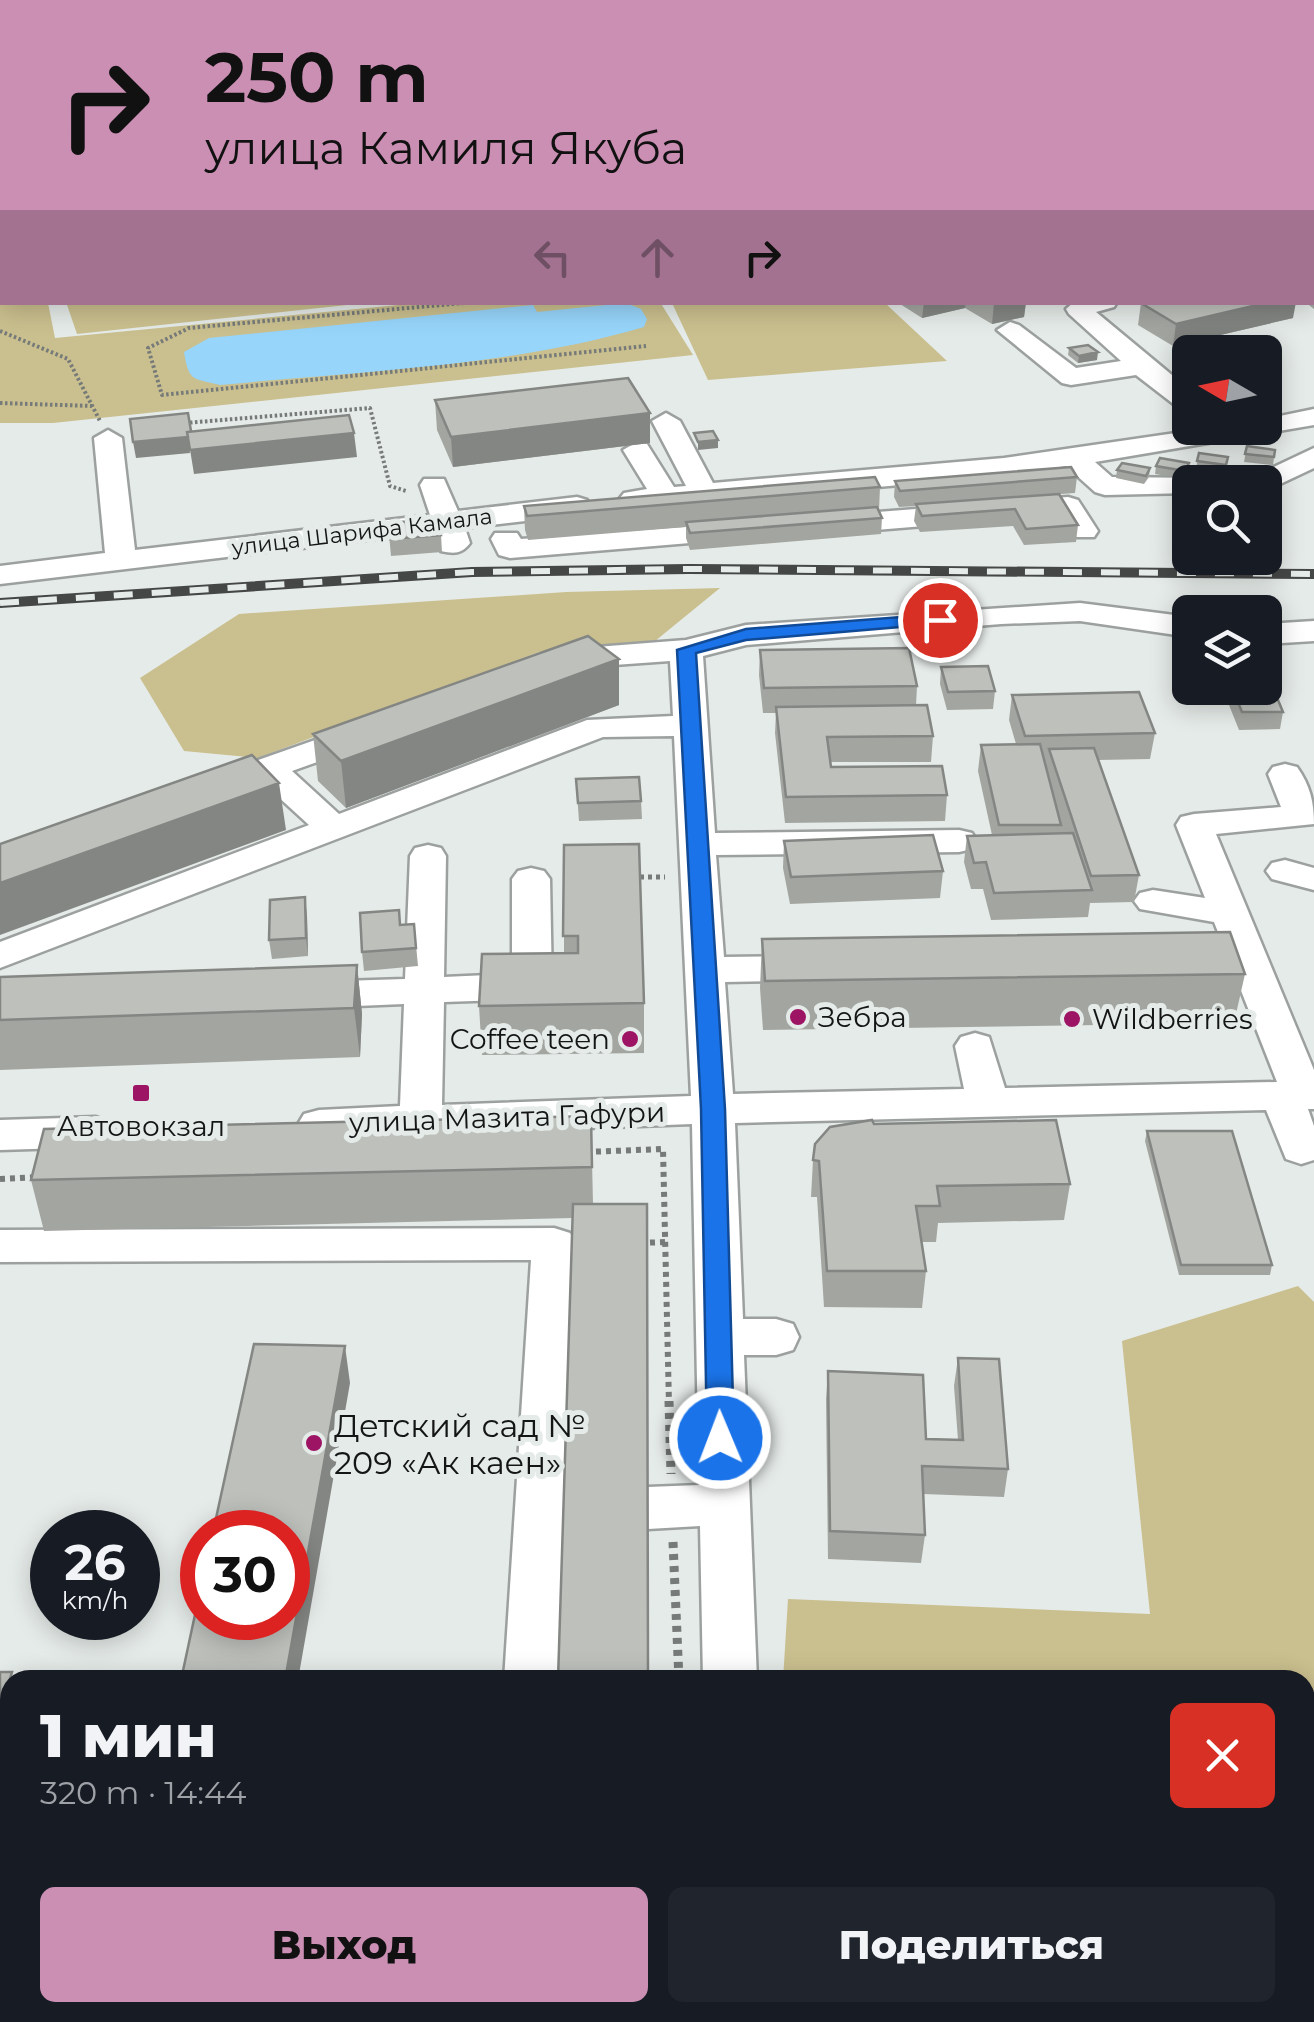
<!DOCTYPE html>
<html lang="ru">
<meta charset="utf-8">
<style>
:root{--surface:#171b24;--page:#20242c;--text:#f1f3f6;--muted:#9ea1a6;--accent:#cb8fb4}
body{margin:0;font-family:Montserrat,sans-serif;background:var(--page);color:var(--text);height:100vh;display:flex;flex-direction:column;font-size:38px;white-space:nowrap}
*{box-sizing:border-box;margin:0}
p{font-size:32px;color:var(--muted)}
.icon{flex:none;width:55px;height:55px;fill:none;stroke:currentColor;stroke-width:2;stroke-linecap:round;stroke-linejoin:round}
.map{position:relative;flex:1;overflow:hidden}
.panel{position:absolute;left:0px;top:1670px;width:1315px;height:352px;display:flex;flex-direction:column;background:var(--surface);border-radius:30px 30px 0 0;box-shadow:0 5px 25px #0003}
.panel>*{flex:none}
.banner{position:absolute;left:0px;top:0px;width:1315px;height:305px;box-shadow:0 5px 25px #0003;background:#cb8fb4;color:#111;overflow:hidden}
.needle{width:65px;rotate:279deg}
.fabs{position:absolute;left:1172px;top:335px;display:grid;gap:20px}
.fabs a{display:grid;place-items:center;width:110px;height:110px;border-radius:15px;background:var(--surface);box-shadow:0 5px 25px #0003;font-size:50px}
.speed{position:absolute;left:30px;top:1510px;display:flex;gap:20px;font-size:50px;font-weight:700;text-align:center}
.speed>*{display:grid;place-content:center;width:130px;height:130px;border-radius:50%;background:var(--surface);box-shadow:0 5px 25px #0003;line-height:1}
.speed small{font-size:25px;font-weight:400}
.speed .limit{border:15px solid #d22;background:#fff;color:#111}
.pin{position:absolute;display:grid;place-items:center;width:85px;height:85px;color:#fff;margin:-42px;border:5px solid #fff;border-radius:50%;box-shadow:0 2px 10px #0007}
.me{position:absolute;width:110px;margin:-55px;rotate:359deg;stroke-linejoin:round;filter:drop-shadow(0 0 8px #0008)}
.turn{display:flex;align-items:center;gap:35px;height:210px;padding:0 40px;font-size:45px}
.turn .icon{width:130px;height:130px;stroke-width:2.5}
.turn b{display:block;font-size:70px;line-height:85px}
.lanes{display:flex;align-items:center;height:95px;padding:0 40px;background:#0003;justify-content:center;gap:50px;direction:ltr}
.lanes .off{opacity:.35}
.round{display:grid;place-items:center;flex:none;width:105px;height:105px;border-radius:15px;background:var(--page)}
.summary{display:flex;align-items:center;justify-content:space-between;height:170px;padding:0 40px}
h1{font-size:60px;font-weight:800;line-height:75px}
.button{display:flex;gap:20px;margin-top:auto;padding:20px 40px}
.button a{flex:1;height:115px;border-radius:15px;background:var(--accent);color:#111;font-size:40px;font-weight:800;line-height:115px;text-align:center}
.button a+a{background:var(--page);color:var(--text)}
.map>svg:first-child{display:block}
.green{fill:#cabf8e}
.water{fill:#97d5fb}
.lines{fill:none;stroke-linecap:round;stroke-linejoin:round}
.minor-casing{stroke:#9ca19f;stroke-width:5}
.path-far3{stroke:#767a78;stroke-width:4;stroke-dasharray:2.5 2.5;stroke-linecap:butt}
.path-far2{stroke:#767a78;stroke-width:5;stroke-dasharray:4 4;stroke-linecap:butt}
.path-far1{stroke:#767a78;stroke-width:6;stroke-dasharray:5 5;stroke-linecap:butt}
.path{stroke:#767a78;stroke-width:9;stroke-dasharray:6 6;stroke-linecap:butt}
.minor{fill:#fff;fill-rule:evenodd}
.rail-casing{stroke:#444745;stroke-width:10}
.rail{stroke:#e5ebe8;stroke-width:6;stroke-dasharray:19;stroke-linecap:butt}
.wall{fill:#a3a5a1}
.shaded-wall{fill:#848683}
.building{fill:#bdc0bb;stroke:#848683;stroke-width:2.5}
.route{fill:#1a73e8;stroke:#114b97;stroke-width:2.5}
.poi-dot{fill:#9d1464;stroke:#e5ebe8;stroke-width:4}
.labels{text-anchor:middle;dominant-baseline:central;stroke-width:10;stroke-linejoin:round;paint-order:stroke}
.far-street-label{font-size:22px;fill:#141615;stroke:#e5ebe8}
.poi-label{font-size:28px;fill:#141615;stroke:#e5ebe8;text-anchor:start}
.street-label{font-size:28px;fill:#141615;stroke:#e5ebe8}
.near-poi-label{font-size:32px;fill:#141615;stroke:#e5ebe8;text-anchor:start}
</style>
<div class="map">
<svg width="1314" height="2022" viewBox="0 0 1314 2022">
<rect width="100%" height="100%" fill="#e5ebe8"/>
<path class="green" d="M0 228 2 302 48 303 55 338 419 303 660 302 693 355 53 423H0Z
M66 302H366V303L77 334Z
M672 303H885L947 361 708 380Z
M720 588 649 646 539 652 258 758 184 751 140 678 239 614 566 592Z
M1298 1286 1314 1302V2022H765L766 2012H1305V1680H783L788 1599 1150 1614 1122 1341Z"/>
<path class="water" d="M626 303 641 309 647 319 644 327C508 367 361 371 220 385 192 378 189 382 184 352L209 338 533 305 537 312Z"/>
<g class="lines">
<defs>
<path id="minor" d="M128 0H146L147 2H129Z
M926 0H947L948 2H928Z
M0 124H2V136H0Z
M1312 232H1314V247H1312Z
M1074 302H1117L1114 307 1096 312 1190 390V411L1180 409 1136 375 1071 385 1062 383 997 330 1010 322 1019 325 1076 368 1121 361 1069 314 1066 309Z
M1314 409V425L1095 462 1112 477 1200 478 1203 482H1190V493L1105 495 1095 492 1066 466 1004 476 634 508 624 505 619 499 624 493 647 489 623 450 637 442 647 444 674 487 686 486 652 421 666 413 680 421 713 483 1004 458 1210 428H1265V419Z
M108 430 122 438 135 550 430 515 420 485 424 479H444L458 511 577 497 587 500 592 506 587 512 577 515 465 528 470 543C462 554 454 554 441 551L436 532 0 584V566L105 553 94 438Z
M1314 448V468L1265 491V482H1229L1233 476 1261 473Z
M1068 497 1078 500 1098 531 1094 537H1072L1059 515 827 534 817 531 812 525 817 519 827 516Z
M739 523 750 526 754 532 750 538 510 558 499 555 491 539 495 533H517L521 539Z
M1080 603 1190 617V637L1080 621 1001 624 746 645 703 656 715 833 959 830 972 833 977 841 972 849 959 852 716 855 724 957 815 956 829 959 835 968 829 977 815 980 725 982 733 1094 964 1089 955 1046 961 1037 975 1033 989 1037 1005 1088 1277 1082 1214 922 1140 909 1134 901 1140 893 1153 890 1205 898 1176 825 1181 817 1194 814 1281 807 1268 774 1273 767 1285 764 1297 767C1310 785 1314 802 1314 824L1216 834 1314 1070V1109H1308L1314 1126V1160L1301 1164 1286 1159 1266 1110 735 1123 743 1319H776L793 1324 799 1337 793 1350 776 1355H744L757 1680H703L700 1526 648 1529 630 1523 623 1508 630 1493 648 1487 699 1485 692 1124 319 1138 304 1134 298 1124 304 1114 319 1110 400 1106 404 1004 309 1008 295 1004 289 995 295 986 309 982 405 979 410 856 415 848 428 845 441 848 446 856 444 977 512 974V879L518 871 531 868 544 871 550 879 552 986 546 995 532 999 444 1002 442 1105 691 1096 674 736 603 737 0 968V942L309 825 262 782 216 797 204 793 198 786 204 779 352 727H376L381 734 376 741 292 771 339 814 587 720 673 716 670 661 586 667 561 675 549 672 545 665 549 658 583 648 686 640 746 625Z
M1314 621V641L1265 644V624Z
M1285 860 1314 868V890L1272 879 1266 871 1272 863Z
M96 1117 111 1122 117 1132 111 1142 96 1147 0 1150V1120Z
M554 1228 570 1233 576 1244 569 1488 585 1493 592 1508 585 1523 567 1529 558 1680H504L531 1260 0 1262V1230Z
M0 1861 10 1862V1918L0 1917Z
M10 1983V2012H45L42 2022H0V1987Z
M713 2012H775V2022H713Z"/>
</defs>
<use href="#minor" class="minor-casing"/>
<path class="path-far3" d="M474 302 189 328 148 348 162 395 646 346
M0 331 68 359 100 421
M0 403 92 406
M185 423 370 408 390 486 406 491"/>
<path class="path-far2" d="M632 877H665"/>
<path class="path-far1" d="M586 1152 663 1149 669 1404
M0 1179 39 1177
M640 1243 665 1242"/>
<path class="path" d="M669 1401 671 1474
M673 1542 679 1680
M692 2012 693 2022"/>
<use href="#minor" class="minor"/>
<defs>
<path id="rail" d="M0 603 472 572 689 569 1314 574"/>
</defs>
<use href="#rail" class="rail-casing"/>
<use href="#rail" class="rail"/>
</g>
<path class="wall" d="M427 0H587V2H429Z
M611 0H797L801 2H614Z
M797 0H899V2H801Z
M0 78H2V122L0 123Z
M0 158H2V207L0 208Z
M1313 260 1314 261V309L1305 302H1312Z
M897 302H1026L1024 317 992 324 965 308 922 318Z
M1141 303 1293 318 1173 346 1138 325Z
M1069 348 1097 360 1078 363 1068 355Z
M435 400 650 443 453 467 437 430Z
M1247 446 1275 450 1273 465 1244 462Z
M1199 453 1228 457 1225 473 1196 469Z
M1156 466 1187 471 1183 479 1155 474Z
M1150 468 1149 477 1144 484 1116 478 1117 470Z
M1212 476 1266 478 1270 494 1267 511 1265 510V482H1211Z
M1077 477 1075 493 1047 495 1078 525 1076 542 1024 545 1013 526 920 532 914 521 916 506 899 507 894 497 895 481Z
M880 487 879 510 882 518 881 534 690 550 686 538V527L528 540 525 530 524 506Z
M388 523 441 535 442 552 391 556Z
M760 650 917 686 916 706 933 736 931 762H830L831 767 947 795 945 821 785 823 775 733 776 713H763L759 675Z
M619 659V705L346 808 318 781 313 734Z
M941 667 995 691 993 709 947 710 940 684Z
M1232 688 1283 712 1280 729 1239 730 1229 705Z
M1012 695 1155 733 1150 759 1098 760 1139 875 1134 902 1090 903 1088 917 991 920 983 889H971L964 862 967 836 992 835 978 771 981 745 1016 744 1009 720Z
M576 779 641 801 642 819 579 821Z
M784 841 943 871 940 898 790 904 783 868Z
M564 845 644 1003V1053L482 1055 479 1006 564 953Z
M307 916 308 956 272 959 269 940Z
M414 924 418 966 364 971 362 952 400 925Z
M762 939 1245 974 1234 1023 763 1030 760 988Z
M357 965 362 1014 360 1057 0 1070V977Z
M591 1116 593 1204 573 1218 44 1231 31 1180Z
M874 1124 1070 1184 1064 1220 938 1223 936 1242H922L926 1271 922 1308 824 1307 817 1197H811L813 1160Z
M1147 1131 1272 1265 1270 1275H1179L1145 1141Z
M958 1358 1008 1469 1004 1497 923 1494 925 1535 921 1563 828 1559 826 1399 828 1371 926 1439 958 1440 954 1386Z
M69 2012H592L591 2022H108L71 2019Z"/>
<path class="shaded-wall" d="M0 0H44L0 3Z
M437 0H467V2H438Z
M472 0H530V2H474Z
M553 0H587V2H553Z
M620 0H686V2H620Z
M879 0H899V2H863Z
M1063 0H1090V2H1041Z
M0 48H2V66L0 67Z
M924 302H966L965 308 922 318Z
M1026 302 1024 317 992 324 994 303Z
M1270 302H1296L1293 318 1173 346 1176 324Z
M1098 352 1097 360 1078 363 1079 356Z
M650 413V443L453 467 451 437Z
M354 433 357 457 194 474 188 437Z
M188 437 190 453 136 458 133 442Z
M718 440V448L698 450V442Z
M619 659V705L346 808 341 761Z
M279 783 286 830 0 935V883Z
M305 897 307 916 308 956 306 938Z
M357 965 362 1014 360 1057 354 1008Z
M345 1346 350 1383 298 1680H285Z
M10 1680V1757L3 1780 0 1771V1713Z
M584 2012H592L591 2022H583Z"/>
<path class="building" d="M534 0H571L574 2H537Z
M700 0H797L801 2H703Z
M813 0H846L850 2H817Z
M996 0H1063L1041 2H1001Z
M1264 0H1292L1296 2H1269Z
M0 158H2V171H0Z
M1313 260 1314 261V292L1312 291Z
M1145 302H1270L1176 324 1141 303Z
M1088 345 1098 352 1079 356 1069 348Z
M628 378 650 413 451 437 435 400Z
M188 413 191 431 187 432 188 437 133 442 130 419Z
M349 415 354 433 190 450 187 432Z
M713 431 718 440 698 442 694 433Z
M1247 446 1275 450 1274 457 1245 454Z
M1199 453 1228 457 1226 465 1197 461Z
M1160 458 1189 463 1185 471 1156 466Z
M1122 463 1150 468 1146 476 1117 470Z
M1071 467 1077 477 900 491 895 481Z
M1212 476 1266 478 1270 494H1265V482H1213Z
M875 477 880 487 527 516 524 506Z
M1059 494 1078 525 1026 529 1015 509 922 516 916 504Z
M877 507 882 518 690 533 686 522Z
M439 519 441 535 390 539 388 523Z
M588 636 619 659 341 761 313 734Z
M909 648 917 686 764 688 760 650Z
M988 666 995 691 948 692 941 667Z
M1232 688H1273L1283 712H1242Z
M1139 692 1155 733 1025 736 1012 695Z
M927 705 933 736 827 737 831 767 942 766 947 795 786 797 776 707Z
M1040 744 1061 825H999L981 745Z
M1094 748 1139 875 1091 876 1049 749Z
M252 755 279 783 0 883V844Z
M639 777 641 801 578 803 576 779Z
M1073 833 1092 890 994 893 986 862 974 863 967 836Z
M933 835 943 871 791 877 784 841Z
M639 844 644 1003 479 1006 482 954 578 953V936H563L564 845Z
M305 897 306 938 269 940 270 900Z
M399 910 400 925 414 924 416 948 362 952 360 913Z
M1230 932 1245 974 765 981 762 939Z
M357 965 354 1008 0 1020V977Z
M591 1116 592 1167 31 1180 44 1129Z
M872 1120 874 1124 1056 1120 1070 1184 937 1186 940 1206H916L926 1271H827L819 1161 813 1160 815 1144 830 1127Z
M1147 1131H1232L1272 1265H1181Z
M573 1204H647L648 1680H558Z
M254 1344 345 1346 285 1680H181L202 1582V1618H288V1532H213Z
M958 1358 999 1359 1008 1469 922 1466 925 1535 830 1531 828 1371 923 1375 926 1439 963 1440Z
M0 1672H12L0 1713Z
M498 2012H584L583 2020Z"/>
<path class="route" d="M940 614 949 620 947 623 746 640 696 653 725 1109 734 1438 730 1445 720 1449 711 1445 707 1438 701 1109 677 650 746 629Z"/>
<g class="poi-dot">
<circle cx="798" cy="1017" r="10"/>
<circle cx="1072" cy="1019" r="10"/>
<circle cx="630" cy="1039" r="10"/>
<rect x="131" y="1083" width="20" height="20" rx="5"/>
<circle cx="314" cy="1443" r="10"/>
</g>
<g class="labels">
<g class="far-street-label">
<text transform="translate(362 532) rotate(-7)">улица Шарифа Камала</text>
</g>
<g class="poi-label">
<text x="818" y="1017">Зебра</text>
<text x="1092" y="1019">Wildberries</text>
<text x="610" y="1039" text-anchor="end">Coffee teen</text>
<text x="141" y="1126" text-anchor="middle">Автовокзал</text>
</g>
<g class="street-label">
<text transform="translate(507 1117) rotate(-2)">улица Мазита Гафури</text>
</g>
<g class="near-poi-label">
<text x="334" y="1425">Детский сад №<tspan x="334" dy="37">209 «Ак каен»</tspan></text>
</g>
</g>
</svg>
<div class="fabs">
<a><svg class="needle" viewBox="-14 -14 28 28"><path d="M0-13l5 13h-10z" fill="#e53935"/><path d="M0 13l5-13h-10z" fill="#9ea1a6"/></svg></a>
<a><svg class="icon" aria-label="search" viewBox="0 0 24 24"><circle cx="10" cy="10" r="6"/><path d="M15 15l6 6"/></svg></a>
<a><svg class="icon" aria-label="layers" viewBox="0 0 24 24"><path d="M12 4l9 5-9 5-9-5zM3 14l9 5 9-5"/></svg></a>
</div>
<div class="speed"><div>26<small>km/h</small></div><div class="limit">30</div></div>
<div class="pin" style="left:940px;top:620px;background:#d93025"><svg class="icon" aria-label="arrive" viewBox="0 0 24 24"><path d="M6 21V4h12l-3 4 3 4H6"/></svg></div>
<svg class="me" style="left:720px;top:1438px" viewBox="-20 -20 40 40"><circle r="17" fill="#1a73e8" stroke="#fff" stroke-width="3"/><path d="M0-11L8 9 0 5-8 9z" fill="#fff"/></svg>
<div class="banner">
<div class="turn"><svg class="icon" aria-label="right" viewBox="0 0 24 24"><path d="M7 20v-9h11M14 6l5 5-5 5"/></svg><div><b>250 m</b>улица Камиля Якуба</div></div>
<div class="lanes"><svg class="icon off" aria-label="left" viewBox="0 0 24 24"><path d="M17 20v-9H6M10 6l-5 5 5 5"/></svg><svg class="icon off" aria-label="ahead" viewBox="0 0 24 24"><path d="M12 20V5M6 11l6-6 6 6"/></svg><svg class="icon" aria-label="right" viewBox="0 0 24 24"><path d="M7 20v-9h11M14 6l5 5-5 5"/></svg></div>
</div>
<section class="panel">
<div class="summary"><div><h1>1 мин</h1><p>320 m · 14:44</p></div><a class="round" style="background:#d93025;color:#fff"><svg class="icon" aria-label="close" viewBox="0 0 24 24"><path d="M6 6l12 12M18 6L6 18"/></svg></a></div>
<div class="button"><a>Выход</a><a>Поделиться</a></div>
</section>
</div>
